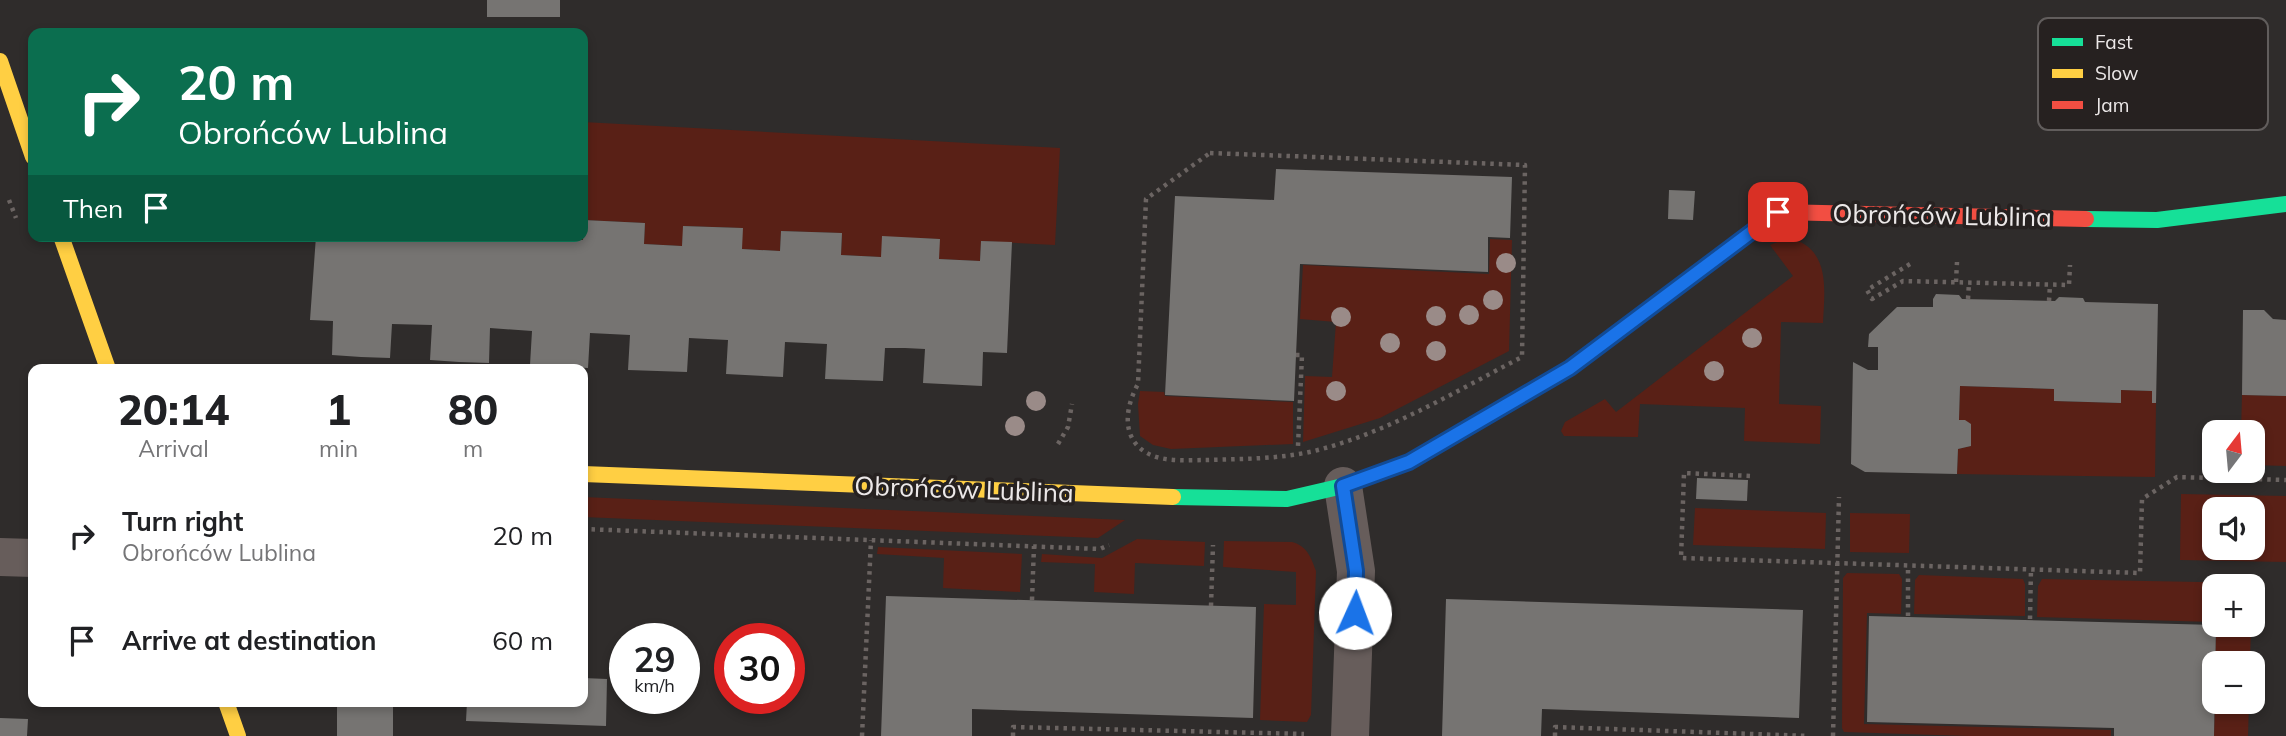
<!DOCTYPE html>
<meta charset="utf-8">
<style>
:root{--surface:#fff;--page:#f6f6f6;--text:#202124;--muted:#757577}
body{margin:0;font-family:Mulish,sans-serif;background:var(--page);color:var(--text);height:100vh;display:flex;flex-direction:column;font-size:26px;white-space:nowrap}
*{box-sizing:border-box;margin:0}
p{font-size:23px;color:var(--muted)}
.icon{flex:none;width:38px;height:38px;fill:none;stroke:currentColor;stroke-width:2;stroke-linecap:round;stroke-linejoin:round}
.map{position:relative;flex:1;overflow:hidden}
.drawer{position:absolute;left:28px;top:364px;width:560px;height:343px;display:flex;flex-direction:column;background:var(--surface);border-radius:14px;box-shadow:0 4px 10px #0003}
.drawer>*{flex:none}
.guide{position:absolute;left:28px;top:28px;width:560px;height:214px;border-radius:14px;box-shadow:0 4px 10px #0003;background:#0b6e4f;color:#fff;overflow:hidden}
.needle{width:46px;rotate:16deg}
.controls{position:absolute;left:2202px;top:420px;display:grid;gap:14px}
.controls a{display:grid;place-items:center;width:63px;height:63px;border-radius:14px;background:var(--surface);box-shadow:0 4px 10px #0003;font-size:35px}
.speed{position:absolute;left:609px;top:623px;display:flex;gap:14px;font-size:35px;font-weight:700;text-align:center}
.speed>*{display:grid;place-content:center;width:91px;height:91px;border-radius:50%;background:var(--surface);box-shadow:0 4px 10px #0003;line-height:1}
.speed small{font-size:18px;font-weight:400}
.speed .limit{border:10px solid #d22;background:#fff;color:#111}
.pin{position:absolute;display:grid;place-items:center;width:60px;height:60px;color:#fff;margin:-30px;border-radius:14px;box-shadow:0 4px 10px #0006}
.me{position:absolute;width:77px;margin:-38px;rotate:2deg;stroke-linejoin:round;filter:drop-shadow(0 0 5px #0008)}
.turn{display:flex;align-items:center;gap:24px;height:147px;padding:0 35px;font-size:32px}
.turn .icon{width:91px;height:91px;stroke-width:2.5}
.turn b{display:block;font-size:49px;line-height:60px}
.then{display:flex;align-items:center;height:66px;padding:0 35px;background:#0003;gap:14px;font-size:26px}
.eta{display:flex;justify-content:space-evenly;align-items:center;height:119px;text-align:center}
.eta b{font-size:42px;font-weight:800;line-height:49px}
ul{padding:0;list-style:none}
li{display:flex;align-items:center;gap:21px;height:105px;padding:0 35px}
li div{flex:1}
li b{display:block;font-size:26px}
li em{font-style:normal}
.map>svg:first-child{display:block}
.green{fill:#592016;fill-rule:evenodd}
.building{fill:#767472}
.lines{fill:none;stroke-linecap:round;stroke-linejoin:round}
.path{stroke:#6b6462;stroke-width:4.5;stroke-dasharray:3.5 5;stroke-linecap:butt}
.street{stroke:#675d5b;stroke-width:38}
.fast{stroke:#16e098;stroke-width:16}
.slow{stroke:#ffcf43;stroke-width:16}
.jam{stroke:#f24e42;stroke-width:16}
.tree{fill:#9a8b88}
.route-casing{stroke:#114b97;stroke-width:18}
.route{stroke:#1a73e8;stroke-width:12}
.labels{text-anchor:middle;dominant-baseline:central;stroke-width:7;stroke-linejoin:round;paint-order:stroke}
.street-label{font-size:26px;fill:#ece8e8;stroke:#262120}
.key{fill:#262120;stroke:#615d5c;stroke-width:2}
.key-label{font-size:19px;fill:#ece8e8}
</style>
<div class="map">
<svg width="2286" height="736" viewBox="0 0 2286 736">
<rect width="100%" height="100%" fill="#2f2c2b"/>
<path class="green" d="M583 122 1060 148 1055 245 981 241 980 261 939 259V239L911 238 881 257 841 255 842 233 781 231 780 251 742 249V228L684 226 682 246 644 244 645 223 584 220 583 240 547 239V236H583Z
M1788 238C1793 240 1800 241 1804 244 1830 260 1824 297 1823 323L1781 322 1779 404 1821 406 1820 444 1744 441 1745 408 1640 404 1638 437 1564 436 1561 431 1565 422 1605 399 1616 412 1793 276 1770 245Z
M1490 239 1512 240 1509 351 1380 418 1303 442 1305 376 1332 377 1336 322 1300 319 1303 265 1489 274Z
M1960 386 2054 389V401L2120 403 2121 390 2152 391V402L2156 403 2155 477 1957 474 1958 449 1971 446 1959 420Z
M1140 391 1164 392 1165 396 1293 402V444L1171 449 1153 445 1140 436 1138 404Z
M2242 395 2286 396V466L2252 465V432H2241Z
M2181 494 2286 496V562L2180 560ZM2214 509H2252V548H2214Z
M583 497 1125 520 1098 538 583 517Z
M1695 508 1826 513 1825 549 1693 545Z
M1850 513 1910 514 1909 553 1850 552Z
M1137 539 1205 542 1204 566 1135 563 1134 594 1094 592 1095 564 1041 562 1042 554 1102 558Z
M1224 541 1292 542C1307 546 1311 557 1316 571L1311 715 1307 722 1260 720 1264 604 1296 605V572L1223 567Z
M878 547 1022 554 1020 592 943 588 944 558 877 554Z
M1847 573 1899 574 1902 579 1901 614 1867 613 1864 724 2111 730V736H1968L1844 732 1842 728 1843 578Z
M1919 575 2023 579 2025 584V616L1914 614 1915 580Z
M2042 579 2252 583 2251 586H2214V622L2037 617 2038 586Z
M2216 625H2251L2250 663H2215Z
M2215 702H2249L2248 736H2214Z"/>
<path class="building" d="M487 0H560V17H487Z
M1276 169 1512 177 1510 238 1488 237V272L1300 264 1294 401 1165 395 1175 196 1274 200Z
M1669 190 1695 191 1693 220 1668 219Z
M584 220 645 223 644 244 682 246 683 226 743 228 742 249 780 251 781 231 842 233 841 255 881 257 882 236 940 239 939 259 980 261 981 241 1012 242 1007 353 983 352 982 386 923 383 925 349 905 348H885L883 381 825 379 827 344 785 342 783 377 726 374 728 340 708 339 689 338 687 372 628 370 630 335 590 333 588 368 530 365 532 331 490 328 489 363 459 362 430 360 432 325 392 324 390 358 361 357 332 355 333 321 310 320 316 236H547V239L583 240Z
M1936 294 1959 295 1962 299 2055 301 2059 297 2083 298 2085 302 2158 304 2156 403H2152V391L2121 390V403L2054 401V389L1960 386 1959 420H1965L1971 424V446L1958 449 1957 474 1865 472 1851 464 1853 362 1868 370H1878V347H1868L1869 334 1897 307H1933V299Z
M2243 310H2264L2273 319 2286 320V396L2242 395Z
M1697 478 1748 480 1747 501 1696 499Z
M886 596 1256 607 1253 718 972 709V736H881Z
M1446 599 1803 610 1799 718 1542 709 1541 736H1442Z
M1869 616 2216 625 2214 736H2114V728L1867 722Z
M583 678 607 679 606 726 466 721 467 702H583Z
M337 702H393V736H337Z
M0 718 28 719 27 736H0Z"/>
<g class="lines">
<path class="path" d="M1210 153 1525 165 1522 357C1456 391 1391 431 1318 450 1283 459 1243 459 1206 460 1183 460 1153 464 1136 444 1122 427 1128 402 1138 384L1146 199Z
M9 200 16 218
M1910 264 1867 290 1872 299 1903 281 2069 285 2070 265
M1956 282 1957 262
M1968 299 1969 283
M2049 301 2050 285
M1296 355H1302L1298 446
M1058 444 1068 427 1072 404
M1750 476 1684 473 1681 558 2140 573 2142 499 2177 477 2286 480
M583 529 1100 549 1109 545
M1032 600 1034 546
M1211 606 1213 545
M1908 616V566
M2030 619 2031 569
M862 736 871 540
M1013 736V727L1304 734
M1555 736V727L1809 736
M1833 736 1839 497"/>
<path class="street" d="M1343 486 1356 571 1350 736
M0 557 33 558"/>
<path class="fast" d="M2086 219 2157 220 2286 204
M1173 497 1287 499 1343 486 1409 462 1570 368 1698 272"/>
<path class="slow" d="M0 61 33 157
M61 236 108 369
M583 474 1173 497
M226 702 238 736"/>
<path class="jam" d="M1698 272 1778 212 2086 219"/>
</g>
<g class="tree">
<circle cx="1506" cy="263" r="10"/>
<circle cx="1493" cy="300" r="10"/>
<circle cx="1469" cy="315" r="10"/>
<circle cx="1436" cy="316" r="10"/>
<circle cx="1341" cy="317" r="10"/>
<circle cx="1752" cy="338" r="10"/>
<circle cx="1390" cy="343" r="10"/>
<circle cx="1436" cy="351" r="10"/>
<circle cx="1714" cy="371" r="10"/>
<circle cx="1336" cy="391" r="10"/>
<circle cx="1036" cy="401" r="10"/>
<circle cx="1015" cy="426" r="10"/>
</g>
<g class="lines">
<defs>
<path id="route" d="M1355 613 1356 571 1343 486 1409 462 1570 368 1778 212"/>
</defs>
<use href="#route" class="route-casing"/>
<use href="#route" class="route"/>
</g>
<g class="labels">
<g class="street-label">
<text transform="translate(1942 215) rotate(1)">Obrońców Lublina</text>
<text transform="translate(964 489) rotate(2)">Obrońców Lublina</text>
</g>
</g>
<rect x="2038" y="18" width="230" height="112" rx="10" class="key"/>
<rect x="2052" y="38" width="31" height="8" fill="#16e098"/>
<rect x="2052" y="69" width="31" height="9" fill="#ffcf43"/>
<rect x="2052" y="101" width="31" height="8" fill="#f24e42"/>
<g class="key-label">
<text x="2095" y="49">Fast</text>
<text x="2095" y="80">Slow</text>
<text x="2095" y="112">Jam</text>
</g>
</svg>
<div class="controls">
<a><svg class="needle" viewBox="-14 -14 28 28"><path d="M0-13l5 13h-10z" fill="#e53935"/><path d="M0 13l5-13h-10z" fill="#757577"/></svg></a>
<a><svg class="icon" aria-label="sound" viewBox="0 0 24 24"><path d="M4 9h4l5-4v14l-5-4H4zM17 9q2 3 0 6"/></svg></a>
<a>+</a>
<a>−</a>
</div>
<div class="speed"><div>29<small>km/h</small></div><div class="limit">30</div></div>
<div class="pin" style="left:1778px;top:212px;background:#d93025"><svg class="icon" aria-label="arrive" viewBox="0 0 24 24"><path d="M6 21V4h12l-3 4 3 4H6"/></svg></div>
<svg class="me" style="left:1355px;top:613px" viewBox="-20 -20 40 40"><circle r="19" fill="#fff"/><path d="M0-13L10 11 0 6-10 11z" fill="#1a73e8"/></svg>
<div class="guide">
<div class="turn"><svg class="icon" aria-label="right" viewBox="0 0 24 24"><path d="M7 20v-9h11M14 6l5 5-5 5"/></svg><div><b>20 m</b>Obrońców Lublina</div></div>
<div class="then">Then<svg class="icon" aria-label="arrive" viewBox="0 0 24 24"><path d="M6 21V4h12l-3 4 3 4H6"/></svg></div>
</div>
<section class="drawer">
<div class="eta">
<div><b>20:14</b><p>Arrival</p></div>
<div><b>1</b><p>min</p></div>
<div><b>80</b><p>m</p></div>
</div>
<ul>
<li><svg class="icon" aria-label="right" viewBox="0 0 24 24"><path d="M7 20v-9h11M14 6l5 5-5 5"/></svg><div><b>Turn right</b><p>Obrońców Lublina</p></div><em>20 m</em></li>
<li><svg class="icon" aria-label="arrive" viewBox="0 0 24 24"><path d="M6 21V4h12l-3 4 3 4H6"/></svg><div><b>Arrive at destination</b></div><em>60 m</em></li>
</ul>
</section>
</div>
